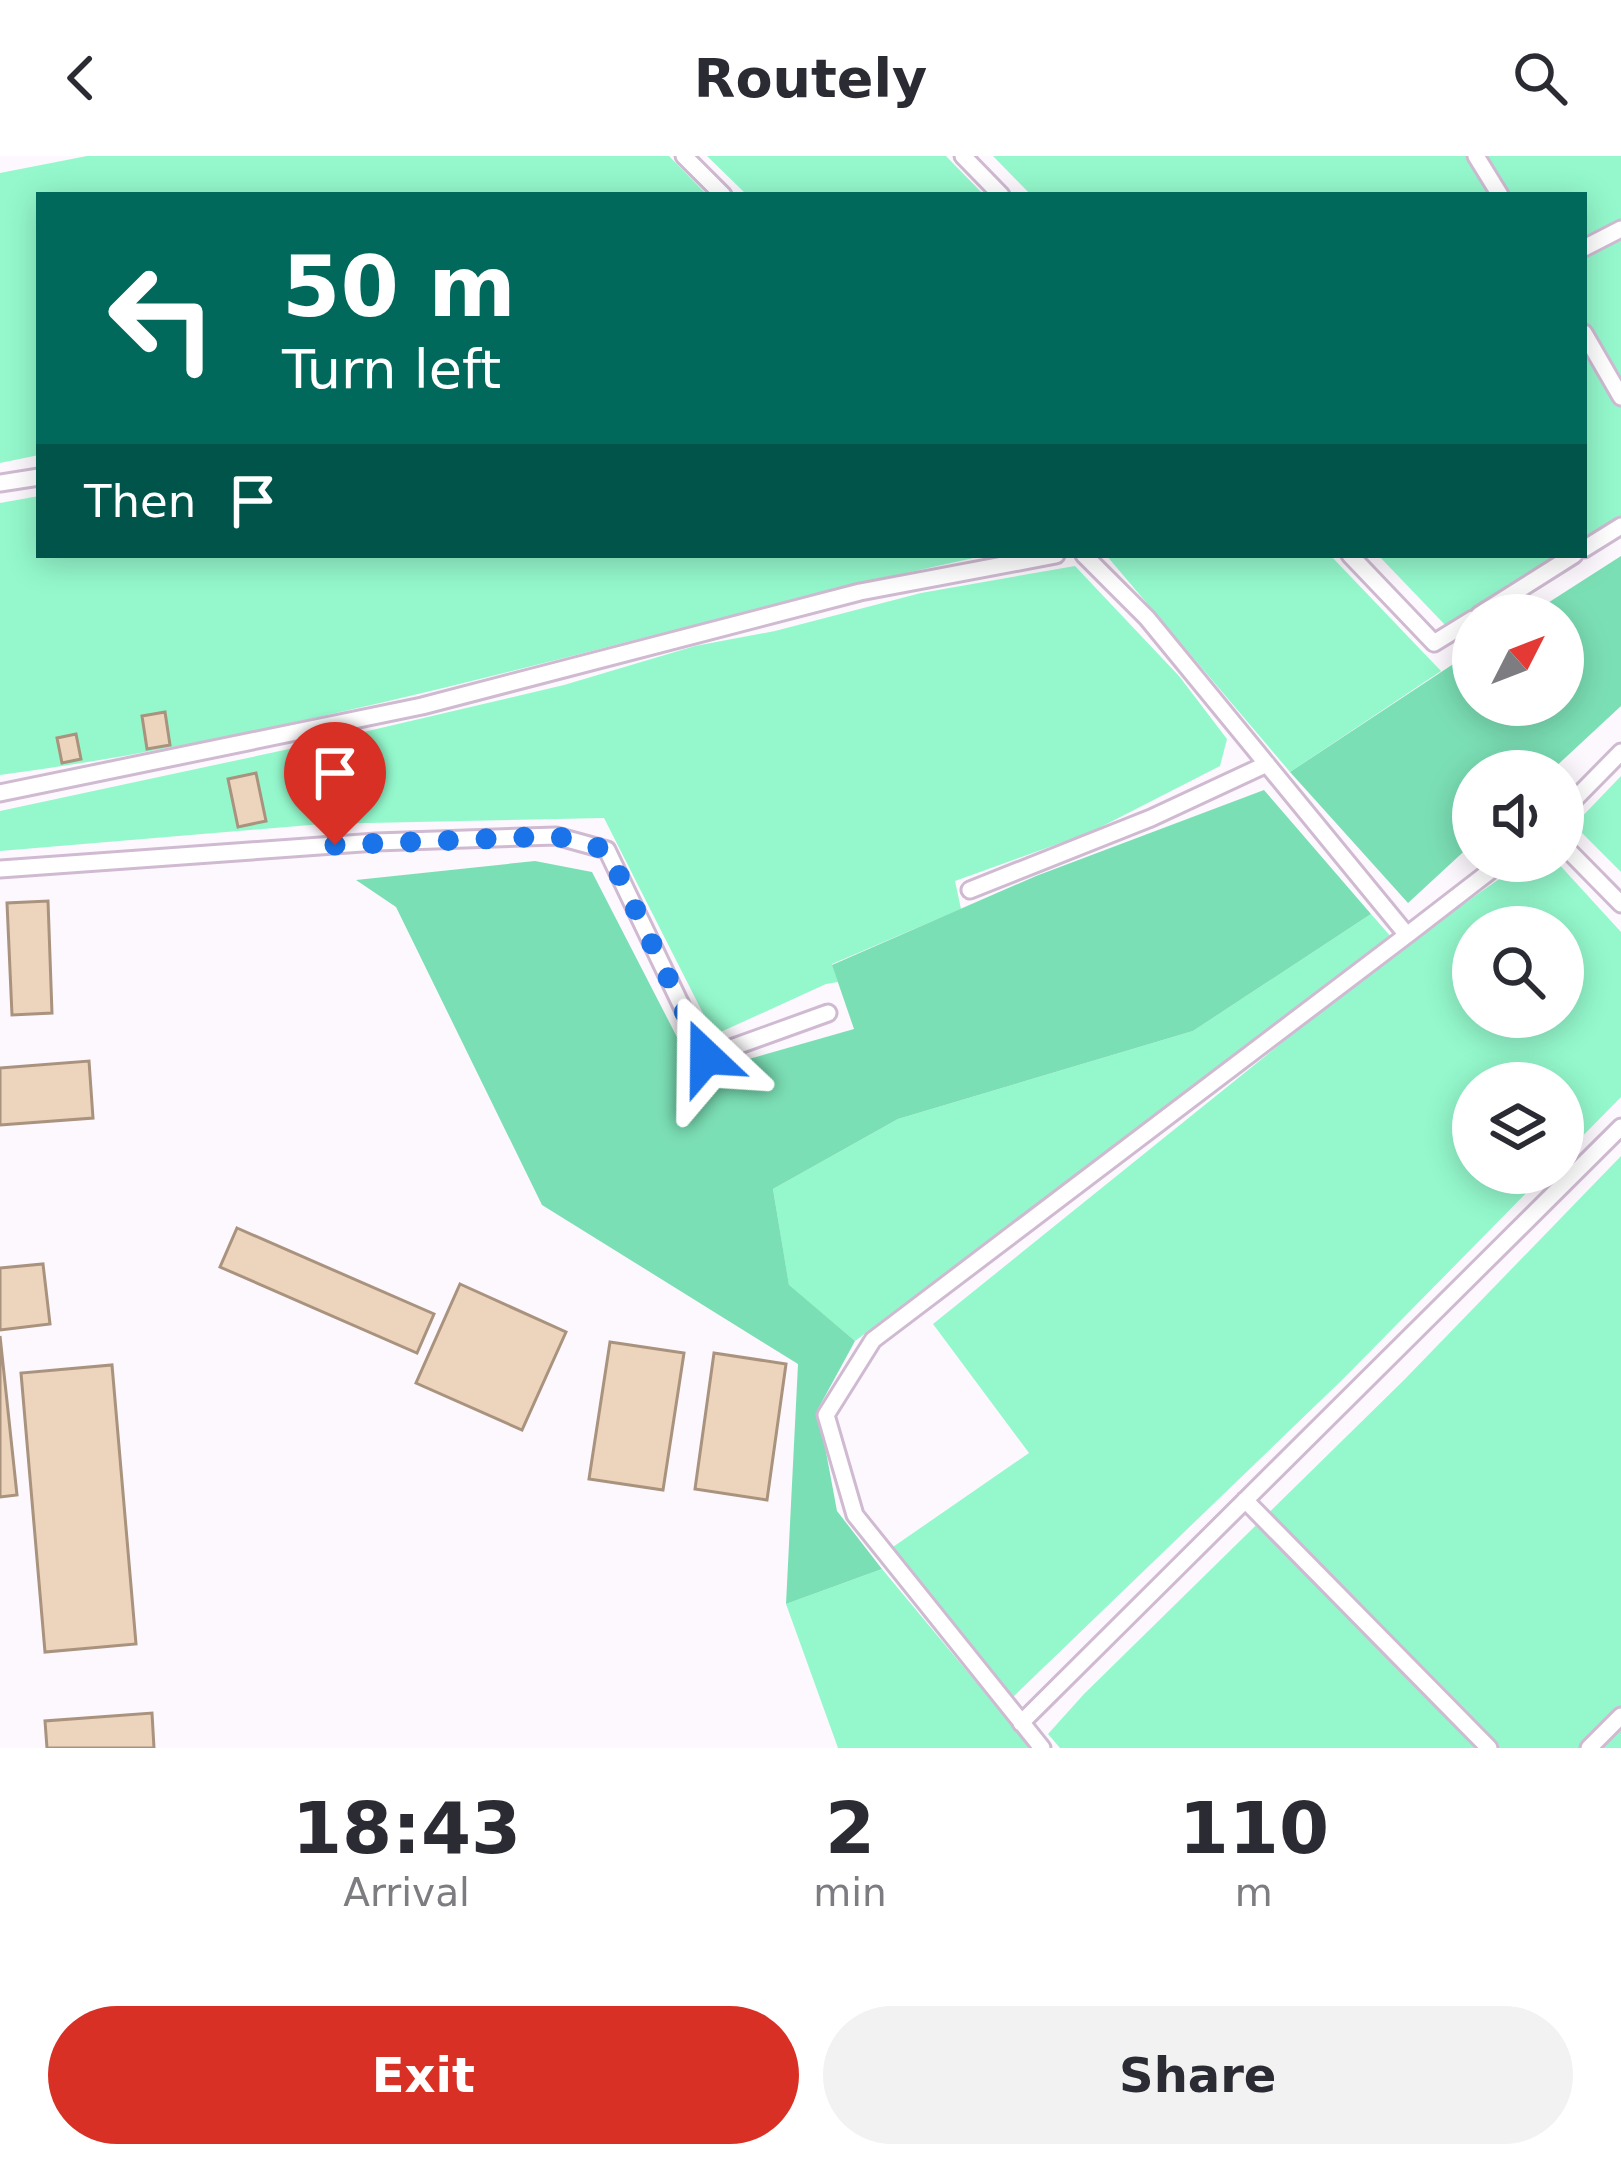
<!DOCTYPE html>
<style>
:root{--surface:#fff;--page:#f2f2f3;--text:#2b2b33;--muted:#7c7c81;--accent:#d93025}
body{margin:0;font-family:"DejaVu Sans",sans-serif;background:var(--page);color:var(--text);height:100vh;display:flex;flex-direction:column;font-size:45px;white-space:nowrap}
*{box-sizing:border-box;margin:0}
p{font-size:39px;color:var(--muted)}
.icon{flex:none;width:66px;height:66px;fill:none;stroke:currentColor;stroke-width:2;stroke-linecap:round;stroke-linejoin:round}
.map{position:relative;height:1592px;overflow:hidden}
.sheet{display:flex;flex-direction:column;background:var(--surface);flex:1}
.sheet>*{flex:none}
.guide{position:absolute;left:36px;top:36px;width:1551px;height:366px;border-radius:0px;box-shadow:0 6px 30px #0003;background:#00695c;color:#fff;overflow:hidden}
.needle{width:78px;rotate:48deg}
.buttons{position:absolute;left:1452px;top:438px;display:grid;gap:24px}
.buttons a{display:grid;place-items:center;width:132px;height:132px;border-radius:50%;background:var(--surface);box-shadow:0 6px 30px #0003;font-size:60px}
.pin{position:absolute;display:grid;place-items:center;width:102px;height:102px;color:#fff;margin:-123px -51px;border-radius:50% 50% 50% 0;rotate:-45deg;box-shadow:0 0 12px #0007}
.pin .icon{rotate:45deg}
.me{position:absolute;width:132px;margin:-66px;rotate:337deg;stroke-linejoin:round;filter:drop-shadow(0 0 9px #0008)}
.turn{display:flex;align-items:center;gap:42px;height:252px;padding:0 48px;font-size:54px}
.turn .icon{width:156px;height:156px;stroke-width:2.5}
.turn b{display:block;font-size:84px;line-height:102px}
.then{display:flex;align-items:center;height:114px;padding:0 48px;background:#0003;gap:24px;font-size:45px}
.eta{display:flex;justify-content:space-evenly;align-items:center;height:204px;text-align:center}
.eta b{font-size:72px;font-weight:600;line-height:84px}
.cta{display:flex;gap:24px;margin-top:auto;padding:24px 48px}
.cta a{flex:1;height:138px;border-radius:72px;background:var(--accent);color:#fff;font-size:48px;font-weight:600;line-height:138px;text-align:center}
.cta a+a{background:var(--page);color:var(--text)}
header{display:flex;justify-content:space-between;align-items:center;height:156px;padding:0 48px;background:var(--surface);font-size:54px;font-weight:600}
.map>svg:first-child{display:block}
.green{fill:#94f8cc;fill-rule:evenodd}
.forest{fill:#7bdfb5}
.building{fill:#ecd4bd;stroke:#aa937e;stroke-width:3}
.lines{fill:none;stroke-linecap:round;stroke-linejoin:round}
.service-casing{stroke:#cfbad2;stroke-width:21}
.service{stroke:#fff;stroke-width:15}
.route{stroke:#1a73e8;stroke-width:21;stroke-dasharray:0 37.8}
</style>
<header><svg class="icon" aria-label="back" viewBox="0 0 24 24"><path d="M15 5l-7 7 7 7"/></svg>Routely<svg class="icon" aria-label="search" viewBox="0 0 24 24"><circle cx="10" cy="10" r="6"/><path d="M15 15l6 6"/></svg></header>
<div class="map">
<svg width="1621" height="1592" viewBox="0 0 1621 1592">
<rect width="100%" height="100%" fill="#fdf8fd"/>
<path class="green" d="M87 0H669L707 39H39V299L0 307V17Z
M707 0H946L984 39H747Z
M993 0H1621V366L1584 388V39H1031Z
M39 340V399H987C658 470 334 575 0 619V347Z
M1106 399H1330L1441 515 1290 616Z
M1378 399H1566L1447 471Z
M1075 410 1179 520 1227 583 1220 610 1091 676 955 725 961 753 832 808 838 826 826 828 714 879 604 662 322 668 0 695V655L308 589 564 529 695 490 775 475 921 437Z
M1621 620V716L1574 669Z
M1525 705H1556L1621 776V941L1563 1000V927H1473V1017H1546L1344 1222 1013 1541 890 1393 1029 1297 933 1168 1392 798ZM1473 771H1563V861H1473Z
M1371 758 1392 782 855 1185 789 1130 773 1033 898 963 1193 875Z
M1621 1000V1592H1060L1048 1578 1084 1538 1404 1224Z
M882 1413 1031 1592H838L786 1448Z"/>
<path class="forest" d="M1621 400V550L1551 615H1473V687L1408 747 1290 616 1473 495V549H1563V459H1529Z
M1264 634 1371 758 1193 875 898 963 773 1033 789 1129 855 1185 818 1253 837 1355 882 1413 786 1448 798 1208 542 1049 396 751 356 724 535 705 592 716 696 918 854 873 832 809 1036 720Z"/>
<path class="building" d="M165 556 170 589 147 593 142 560Z
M76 578 81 603 62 607 57 582Z
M256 617 266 665 238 671 228 623Z
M48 745 52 857 12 859 7 747Z
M89 905 93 962 0 969V912Z
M237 1072 434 1158 417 1197 220 1111Z
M43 1108 50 1168 0 1174V1112Z
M460 1128 566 1176 522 1274 416 1227Z
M0 1180 17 1339 0 1341Z
M610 1186 684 1197 663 1334 589 1323Z
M714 1197 786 1208 767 1344 695 1333Z
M112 1209 136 1488 45 1496 21 1217Z
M152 1557 154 1592H47L45 1565Z"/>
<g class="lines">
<defs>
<path id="service" d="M684 0 723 39
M963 0 1001 39
M1476 0 1500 39
M1584 92 1621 73
M1584 177 1621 241
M0 327 39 321
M1584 393 1621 370
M1350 399 1434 487 1473 463
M1479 459 1574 399
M0 637 422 550 860 436 1056 399
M1563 655 1621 596
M1563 689 1621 748
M0 713 376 686 556 680 607 694 706 901 828 857
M970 734 1151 662 1267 608
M1407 779 1503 705
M1245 1344 1489 1592
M1021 1567 1621 971
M1042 1592 855 1359 826 1259 873 1184 1407 779 1147 462 1084 399
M1589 1592 1621 1560"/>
</defs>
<use href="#service" class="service-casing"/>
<use href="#service" class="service"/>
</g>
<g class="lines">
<path class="route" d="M335 689 556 680 607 694 706 901"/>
</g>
</svg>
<div class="buttons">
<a><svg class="needle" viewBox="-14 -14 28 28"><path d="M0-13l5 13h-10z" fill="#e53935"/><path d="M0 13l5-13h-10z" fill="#7c7c81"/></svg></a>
<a><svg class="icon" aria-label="sound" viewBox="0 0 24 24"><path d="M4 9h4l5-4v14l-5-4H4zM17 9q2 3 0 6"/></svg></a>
<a><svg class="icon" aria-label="search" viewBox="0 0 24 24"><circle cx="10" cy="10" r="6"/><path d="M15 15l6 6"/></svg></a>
<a><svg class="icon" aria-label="layers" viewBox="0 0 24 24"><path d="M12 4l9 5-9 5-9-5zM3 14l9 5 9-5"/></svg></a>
</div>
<div class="pin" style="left:335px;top:689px;background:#d93025"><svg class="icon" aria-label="arrive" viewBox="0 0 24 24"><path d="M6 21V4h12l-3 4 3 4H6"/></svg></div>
<svg class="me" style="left:706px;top:901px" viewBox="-20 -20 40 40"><path d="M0-17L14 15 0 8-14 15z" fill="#1a73e8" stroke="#fff" stroke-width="4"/></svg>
<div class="guide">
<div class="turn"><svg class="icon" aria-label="left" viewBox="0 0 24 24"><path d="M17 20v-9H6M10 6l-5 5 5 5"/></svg><div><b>50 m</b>Turn left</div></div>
<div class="then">Then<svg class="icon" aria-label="arrive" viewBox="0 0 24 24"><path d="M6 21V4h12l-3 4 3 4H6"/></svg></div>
</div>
</div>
<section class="sheet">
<div class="eta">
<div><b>18:43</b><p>Arrival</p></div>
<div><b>2</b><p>min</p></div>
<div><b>110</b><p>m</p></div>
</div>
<div class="cta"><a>Exit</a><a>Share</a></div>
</section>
